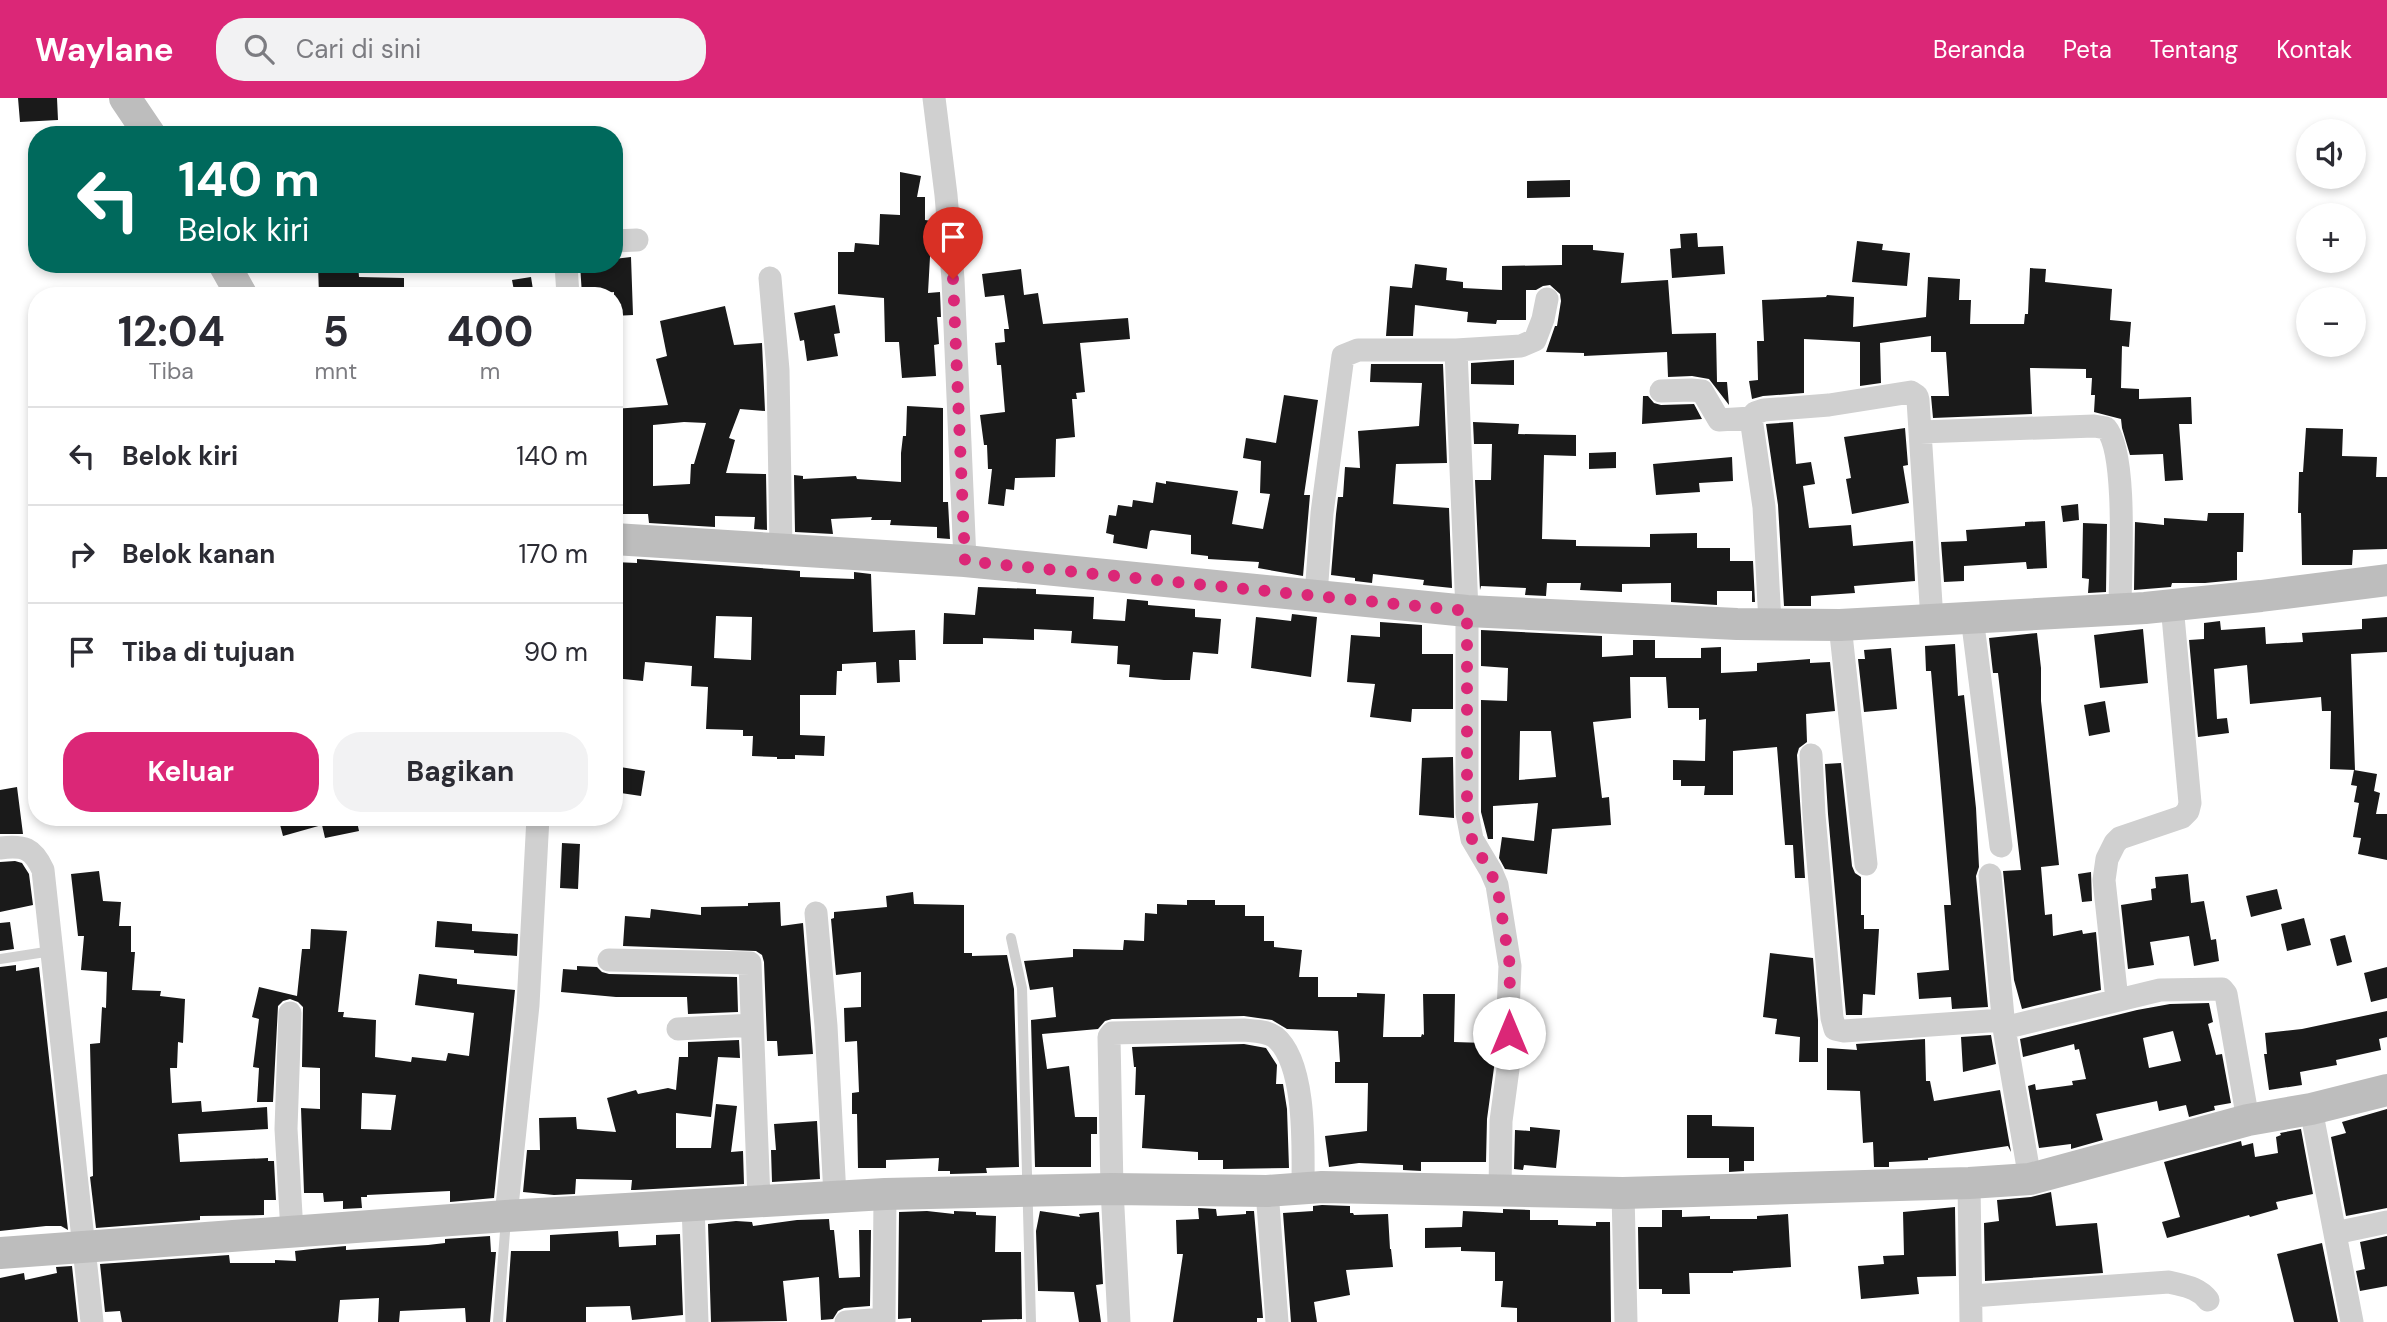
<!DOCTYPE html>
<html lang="id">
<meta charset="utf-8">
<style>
:root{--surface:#fff;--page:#f2f2f3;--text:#2b2b33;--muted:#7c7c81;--line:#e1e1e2;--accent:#db2777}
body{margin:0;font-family:"DM Sans",sans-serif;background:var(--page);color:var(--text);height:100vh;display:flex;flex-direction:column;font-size:26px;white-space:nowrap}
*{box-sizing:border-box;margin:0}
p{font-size:23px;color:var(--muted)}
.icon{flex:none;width:38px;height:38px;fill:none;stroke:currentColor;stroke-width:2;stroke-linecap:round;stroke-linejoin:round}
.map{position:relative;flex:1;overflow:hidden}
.side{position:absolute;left:28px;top:189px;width:595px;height:539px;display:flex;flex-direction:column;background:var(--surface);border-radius:28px;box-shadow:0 4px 10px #0003}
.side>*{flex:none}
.guide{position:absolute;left:28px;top:28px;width:595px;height:147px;border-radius:28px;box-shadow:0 4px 10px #0003;background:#00695c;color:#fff;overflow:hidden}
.tools{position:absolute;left:2296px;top:21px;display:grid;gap:14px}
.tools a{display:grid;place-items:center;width:70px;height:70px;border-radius:50%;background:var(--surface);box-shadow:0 4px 10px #0003;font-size:35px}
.pin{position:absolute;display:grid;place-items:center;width:60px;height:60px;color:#fff;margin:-72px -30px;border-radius:50% 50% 50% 0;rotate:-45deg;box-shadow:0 0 7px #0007}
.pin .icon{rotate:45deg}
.me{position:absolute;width:77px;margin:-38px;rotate:0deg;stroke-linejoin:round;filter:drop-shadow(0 0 5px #0008)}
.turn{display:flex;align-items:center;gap:24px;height:147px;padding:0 35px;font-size:32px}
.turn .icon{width:91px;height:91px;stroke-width:2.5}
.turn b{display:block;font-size:49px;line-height:60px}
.eta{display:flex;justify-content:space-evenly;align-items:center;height:119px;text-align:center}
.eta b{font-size:42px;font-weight:700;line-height:49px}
.cta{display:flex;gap:14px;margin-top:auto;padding:14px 35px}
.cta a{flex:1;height:80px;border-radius:28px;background:var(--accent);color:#fff;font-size:28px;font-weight:700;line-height:80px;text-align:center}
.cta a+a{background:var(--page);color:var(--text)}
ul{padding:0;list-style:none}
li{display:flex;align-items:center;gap:21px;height:98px;padding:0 35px;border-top:2px solid var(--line)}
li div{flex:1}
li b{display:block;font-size:26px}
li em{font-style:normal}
header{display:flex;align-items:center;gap:42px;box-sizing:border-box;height:98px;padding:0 35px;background:var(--accent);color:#fff}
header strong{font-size:33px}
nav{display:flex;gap:38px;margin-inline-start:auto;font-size:24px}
.search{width:490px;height:63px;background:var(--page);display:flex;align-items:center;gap:18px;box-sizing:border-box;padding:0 24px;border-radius:28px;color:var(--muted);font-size:26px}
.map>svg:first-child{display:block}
.building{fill:#1a1a1a;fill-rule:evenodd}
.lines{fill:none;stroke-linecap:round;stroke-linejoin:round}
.lane{stroke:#d0d0d0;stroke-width:10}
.street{stroke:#d0d0d0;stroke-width:23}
.secondary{stroke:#bdbdbd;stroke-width:32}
.route{stroke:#db2777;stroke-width:12;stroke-dasharray:0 21.6}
</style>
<header>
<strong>Waylane</strong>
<div class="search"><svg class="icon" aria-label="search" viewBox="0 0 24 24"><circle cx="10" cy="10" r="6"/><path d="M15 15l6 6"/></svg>Cari di sini</div>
<nav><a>Beranda</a><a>Peta</a><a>Tentang</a><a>Kontak</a></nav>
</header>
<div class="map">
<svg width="2387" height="1224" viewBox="0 0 2387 1224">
<rect width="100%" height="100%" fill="#fff"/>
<path class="building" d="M18 0H57L58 22 20 24Z
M900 74 921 78 917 99H925V122L932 123 928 195 940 194 941 219H937L939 246 934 247 936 278 902 280 899 244H885L884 200 838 196V154H854L855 145 879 147 880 116 900 117Z
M1570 82V99L1527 100V83Z
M1697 135 1698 149 1723 148 1725 176 1672 180 1670 151 1681 150 1680 136Z
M1857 143 1883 146 1882 152 1910 155 1907 188 1852 184Z
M1562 147H1593V152L1624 155 1621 185 1668 182 1672 236 1716 235 1717 284H1727L1729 307 1709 281 1692 278 1668 279 1667 254 1584 258V255L1546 254 1555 228H1557L1561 203 1560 196 1550 187 1543 188 1536 192H1526V222H1497L1496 226 1467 224 1468 214 1415 207 1413 238H1386L1390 188 1412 190 1415 166 1447 170 1446 182 1463 184V190L1502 192V168L1562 167Z
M631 159 633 217 614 218V194L582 197 580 166H614V161Z
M318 166H358L359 179 404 180V198H319Z
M2030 170 2046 171 2045 184 2112 191 2110 222 2131 224 2129 249 2122 248 2121 290 2139 291V301L2191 299 2192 326H2179L2183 382 2165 383 2163 356 2130 357 2122 330 2121 321 2094 314 2095 297H2091L2092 280H2086V271L2030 270 2032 316 1933 320 1931 298H1949L1946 254H1931V238L1880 245 1881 285 1860 288V244L1804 241V295L1763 298 1752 301 1749 283 1758 282 1757 243H1764L1762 202 1826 199 1827 197 1854 199 1853 229 1926 219 1928 179 1960 181 1959 202H1971L1970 226H2024L2025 216H2028Z
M1021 171 1024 197 1038 195 1043 226 1128 220 1130 241 1080 245 1085 294 1076 295 1077 301H1072L1075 339 1056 341 1055 379 1015 380 1014 392 1006 391 1004 408 988 406 992 371H988L987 347H984L980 317 1005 314 1001 267H997L995 245 1005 244 1004 231H1009L1004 197 985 199 982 176Z
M531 179 534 198H515L512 182Z
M835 207 840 235 834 236 838 258 807 263 804 242 800 243 794 215Z
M725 208 734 247 762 245 765 313 740 311 729 340 735 342 726 375 766 376 767 432 754 431 755 419 715 418V429L649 425 648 416H614V311L668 307 656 261 667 258 660 223ZM684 324 706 325 694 366H691L690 386 653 388V327Z
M1514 262V287L1471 286V265Z
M1371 266H1443L1447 365 1396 366 1393 406 1449 410 1452 490 1423 487 1424 482 1373 476 1372 485 1355 483V480L1331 477 1336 416 1338 399H1343L1345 369 1360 370 1358 333 1419 328 1422 285 1370 284Z
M1284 297 1318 302 1304 397H1310L1303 478 1258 470 1259 464 1208 461V458L1191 456V437L1152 432 1150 433 1147 451 1113 445 1114 437 1106 435 1109 417 1116 418 1118 407 1132 409 1133 402 1153 405 1156 384 1166 386V383L1238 393 1232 426 1263 431 1270 396 1260 395 1261 363 1243 360 1246 340 1276 345Z
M1643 298H1648L1654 305 1661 307 1694 306 1702 321 1642 326Z
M907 308 943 310V404H948L950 441 937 440V429L890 427 891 422H871L872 419 831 421 833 436 795 434 794 377 803 378V381L856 378 857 381 901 384V355L903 338H906Z
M1473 324 1519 326 1518 336 1576 337V358L1544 357 1542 441 1576 442V448L1650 449V436L1697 435V450H1730V463H1753L1755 504H1752V493H1717V507L1671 504V485L1622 486V494L1580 492 1581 485H1547L1546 498 1525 497 1526 490 1481 488 1480 492 1475 382H1491L1492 346H1474Z
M1793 324 1796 366 1811 364 1815 386 1803 388 1809 430 1851 427 1853 448 1913 443 1915 483 1854 488 1855 495 1811 498V508H1784L1778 407 1766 326Z
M1905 330 1908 367 1903 368 1909 405 1852 416 1846 381 1851 380 1844 339Z
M2306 330 2343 331 2342 358 2377 359 2376 379H2387V451L2353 452 2352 467H2302L2301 415H2298L2299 374H2303Z
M1616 354V370L1589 371V355Z
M1732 359 1733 383 1699 385 1700 394 1656 397 1653 366Z
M2078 406 2079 422 2063 424 2061 408Z
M2208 415H2244L2243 454H2237V482L2205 485H2172L2171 489 2134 492 2135 424 2164 427V420L2207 423Z
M2045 423 2047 470 2027 471 2026 464 1964 468V483L1944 484 1941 444 1967 443 1966 432 2025 428V424Z
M2083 425 2107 426 2106 494 2088 495 2089 481 2082 480Z
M637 461 800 473V479L854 481V474L871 476 873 534 915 532 916 562H899L900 584 877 585 876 564 842 566V573H837L836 597H800V637L825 638 824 658 795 657V661H777V659L752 658 753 638H743V632L706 631 708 589 691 588 692 568 645 564 643 583 614 580 617 552H614V464L637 465ZM716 518 752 519 751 562 714 560Z
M978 489 1036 491V496L1094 499 1093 521 1125 523 1127 501 1148 503V507L1195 511V519L1221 521 1218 556 1193 554 1190 582H1164L1129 579 1130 567 1117 566 1118 548 1071 545 1072 533 1034 531V542L983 540V546H943L944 515 975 517Z
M1292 516 1317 519 1311 579 1251 570 1256 519 1291 523Z
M2387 519V554L2351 556 2355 672 2330 671 2331 613H2322L2321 599 2250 606 2247 567 2214 571 2217 621 2227 620 2229 635 2198 639 2189 542 2204 541V525L2220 523 2221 532 2265 529 2266 546 2303 544 2302 535 2362 531V521Z
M1380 524 1422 527V556H1453V611H1412L1411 624 1370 619 1375 586 1347 584 1351 537 1380 539Z
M2143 531 2148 585 2100 590 2094 537Z
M1481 532 1602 538V559L1633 557V542H1655V560H1701V550L1721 549V575L1757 573V565L1810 561V565L1830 564 1835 613 1806 616 1807 644 1799 650 1797 657 1805 780H1795L1793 747H1785L1777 649 1733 653V697H1704L1705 688H1681V682H1673V662L1705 663 1706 621 1699 622V610H1668L1666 579H1630L1631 620 1593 624 1602 700 1609 699 1611 727 1552 731 1547 776 1505 771 1499 760 1502 739 1534 743 1538 705 1493 708V741H1488L1481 714V602L1507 603 1508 570 1481 568ZM1520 633H1551L1556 679 1519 682Z
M2037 535 2041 570V603L2059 767 2041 769 2045 817 2052 816 2053 838 2082 832 2083 836 2096 834 2101 892 2022 911 2014 882 2003 773 2021 772 1998 575H1993L1989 540Z
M1955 546 1958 598 1964 597 1976 710 1979 769 1976 778 1988 909 1952 911 1951 899 1919 901 1917 875 1949 872 1944 807H1951L1931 573H1926L1925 548Z
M1891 550 1897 611 1864 614 1858 561H1865L1864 552Z
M2105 603 2110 634 2089 638 2084 607Z
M1453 659 1454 720 1419 717 1422 660Z
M1841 665 1852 768 1855 775 1861 779V817H1864V831H1879L1875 897 1863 896 1862 917H1846L1828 716 1825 666Z
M614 668 645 673 641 698 614 694Z
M2354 672 2377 676 2374 693 2380 695 2376 716H2387V762L2358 756 2361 740 2353 739 2359 705 2354 704 2357 688 2351 687Z
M17 689 23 736H0V692Z
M278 719H356L359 733 325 740 322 727 283 738Z
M562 745 580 746 578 791 560 790Z
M15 763 22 765 29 776 33 807 0 814V764Z
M99 773 103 803 121 804 119 828H131V854H135L132 892 161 893 160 898 185 901 183 945 178 944 177 970H170L172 1005 201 1003 202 1014 267 1009 268 1031 178 1036 180 1064 268 1060V1063H274L276 1102H264V1117L200 1118V1122L96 1130 90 1079 93 1078 90 946 100 945 102 909 106 910 107 874 81 872 84 838H78L71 776Z
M2091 774 2092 803 2082 804 2078 776Z
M2188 776 2191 805 2204 803 2211 842 2216 841 2219 863 2194 868 2189 838 2150 844 2154 867 2128 871 2121 807 2152 802 2151 791 2156 790 2155 779Z
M2277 791 2282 811 2251 819 2246 798Z
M913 794 914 806 964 807V855H972V858L1007 857 1014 891 1019 1069 986 1070 987 1075 950 1076V1073H938L939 1060 886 1062V1070H858L857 1016H852V995L859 994 857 943 845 944 844 910 861 909V874L836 877 831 821 834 820V814L887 809 886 798Z
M1187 802H1215V807H1245V818H1264V843H1274V849L1302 852 1299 879H1318V899H1357V895L1385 896 1383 939H1421L1422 936 1424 937 1423 896H1455L1454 944 1485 945 1486 918H1494L1496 955 1487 1021 1486 1064H1421V1073L1403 1072V1067L1359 1065 1329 1069 1325 1038 1367 1033 1368 985H1335V964H1340L1338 933 1287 931 1272 922 1244 918 1112 921 1105 923 1098 931 1042 936 1047 971 1069 968 1075 1019H1097V1036H1091V1069H1035L1031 922 1056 919 1053 889 1030 892 1024 863 1073 859V851L1123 852 1124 842 1144 843 1145 815 1157 816V806L1187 807Z
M780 804 781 828 803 825 813 956 778 958 777 943H767L764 864 762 857 756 853 623 848 625 818 650 820 651 811 701 817V809L748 808V805Z
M2304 820 2311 847 2287 853 2281 826Z
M437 823 472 826V833L518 836 517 858 474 855V852L435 849Z
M10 824 14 851 0 853V825Z
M311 831 347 833 338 914H344L343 919 376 922 375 959 411 964 412 959 446 963 448 955 469 958 474 915 415 907 419 876 457 881V886L515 892 494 1100 450 1104V1093L367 1097V1099H361L362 1110 343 1111V1103L324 1104 323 1095H304L301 1010 320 1011V970L302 969 303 909 298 904 290 901 283 903 278 908 273 1004H257L259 970 253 969 259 921 252 919 259 889 297 898 302 851H310ZM362 995 396 997 391 1032 361 1031Z
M2345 837 2352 864 2337 868 2330 841Z
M1770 855 1813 860 1818 922V964H1799L1800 939 1775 936 1777 921 1763 919Z
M16 867V873L39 869 68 1132 61 1128H46L0 1133V869Z
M577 868 597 869 602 874 609 876 737 879 738 914 688 916 687 899H616L561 894 563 871 577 872Z
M2387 869V900L2371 904 2364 875Z
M2209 905 2213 924 2208 926 2216 957 2222 956 2231 1005 2214 1008 2215 1012 2189 1019 2186 1007 2159 1013 2157 1003 2096 1016 2103 1042 2071 1051V1046L2039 1050 2028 988 2035 986 2036 992 2073 987 2072 983 2086 981 2079 951 2075 952 2074 946 2023 959 2020 941 2137 912 2170 906ZM2173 933 2181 963 2149 970 2143 940Z
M2387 913V939L2379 941 2381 952 2336 962 2337 967 2300 974 2302 987 2269 992 2264 956H2267L2265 935 2302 931Z
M1991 937 1996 966 1963 974 1961 939Z
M1925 941 1926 983H1930L1934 1003 2000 992 2011 1054 2008 1048 1928 1060V1062L1889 1064V1069H1874L1873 1044 1863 1045 1860 993 1827 992V950L1857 952 1856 946Z
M739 942 740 960 718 959 711 1019 676 1015V1050H711L716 1006 737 1008 731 1054 743 1053 744 1086 635 1092H631L632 1082 576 1081 575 1096 554 1097 523 1094 527 1052H540L539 1020 576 1019 577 1031 616 1034 607 1000 636 992 638 996 668 990 676 992 679 959H688V944Z
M1244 946 1266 950 1277 967 1276 986H1283L1287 1011 1289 1070 1223 1071V1062H1198V1054L1142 1050 1145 997H1135L1136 969H1134L1132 949Z
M2387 1011V1110L2346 1118 2331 1039 2346 1035 2342 1024Z
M1687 1017H1712V1028L1754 1029V1063H1744V1073L1729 1074V1060H1687Z
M817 1023 820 1081 772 1084 771 1052H776L774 1026Z
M1530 1029 1560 1032 1556 1070 1524 1067 1523 1072 1514 1071 1515 1032 1530 1033Z
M2301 1031 2313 1096 2276 1104 2278 1111 2250 1119 2249 1117 2167 1140 2162 1124 2180 1119 2164 1064 2241 1043 2242 1048 2253 1045 2255 1059 2278 1055 2276 1039 2281 1037 2280 1035Z
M2051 1094 2056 1128 2097 1125 2103 1175 1985 1183 1984 1125 1999 1123 1997 1102 2031 1099Z
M1322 1107 1350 1108V1115H1353L1354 1117 1388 1116 1390 1151H1391L1393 1169 1346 1172 1350 1197 1314 1204 1317 1224H1291L1283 1115 1313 1113V1108Z
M1955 1109 1956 1178 1917 1179 1919 1196 1861 1201 1858 1168 1884 1166 1883 1158 1904 1157 1903 1114Z
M1198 1110 1216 1111 1217 1118 1246 1116V1113H1254L1263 1220H1257V1224H1173L1183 1156H1177L1176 1122 1199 1121Z
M1503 1111 1530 1112V1122H1558V1127L1596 1128V1124H1610L1611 1224H1517V1210L1501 1209 1503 1183H1495V1154L1461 1153V1149L1425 1150V1130L1462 1129 1463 1113 1503 1115Z
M1662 1112H1682V1119L1710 1118V1121H1757V1118L1788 1116 1791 1169 1733 1173V1175H1689L1690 1196H1662V1191H1639L1638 1129H1662Z
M927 1113 954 1116V1113L976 1114V1117L996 1118 995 1154H1021L1022 1221 982 1222V1224H911V1220L898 1221 899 1114Z
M1040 1113 1080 1119 1079 1116 1099 1114 1103 1186 1096 1187 1101 1224H1079L1074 1194 1038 1193 1036 1133Z
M829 1121 830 1132H834L839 1180 860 1179 859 1132H871L870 1208 844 1210 838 1213 833 1221 821 1222 819 1179 783 1183 787 1223 711 1224 708 1126 736 1123 752 1124 753 1128 797 1122Z
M618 1133 619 1149 656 1147V1137L680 1136 683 1217 632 1222 630 1208 586 1209V1224H506L511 1153H550V1137Z
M490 1138 491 1154H496L490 1224H466L465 1210 400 1213 399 1224H378L379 1200 340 1202 338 1224H122L120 1213 105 1214 100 1166 229 1157 230 1165H275V1162L296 1163 295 1153 312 1151 346 1148V1152L428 1147 445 1145V1141Z
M2387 1138V1188L2360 1193 2356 1173 2365 1171 2360 1144Z
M2322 1145 2338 1224H2294L2277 1156Z
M72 1168 78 1224H0V1180L24 1175 25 1182 57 1175 56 1169Z"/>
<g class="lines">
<path class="lane" d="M1011 840 1022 890 1031 1224
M0 861 52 853
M498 1224 506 1121"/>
<path class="street" d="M934 0 946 97 953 181 965 463
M614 143 637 142
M566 166 568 198
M770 180 778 272 781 451
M1456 252 1467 513V715L1472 741 1491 773 1497 787 1510 868 1508 913 1510 956 1501 1023 1500 1094
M1661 293 1691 292 1702 293 1719 322 1751 320
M1920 334 2094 328 2106 330C2128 355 2120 475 2120 511
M1316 497 1322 415 1343 258 1358 252H1456L1521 248 1535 242 1543 221 1547 201
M1972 519 2001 748
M1770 526 1764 409 1751 320 1755 315 1764 312 1829 307 1911 294 1917 298 1918 302 1932 522
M1840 527 1866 766
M1811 657 1814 717 1832 920 1835 931 1844 933 2003 922
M0 750C24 747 33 750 43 772L92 1224
M1990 777 2004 930 2030 1081
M816 815 826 928 835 1098
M609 862 750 865 759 1102
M2117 902 2104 782 2107 761 2115 745 2120 740 2182 719 2188 713 2190 705 2172 507
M290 915 286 1031 292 1134
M2004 930 2160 892 2222 891 2226 896 2248 1022
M678 931 752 927
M2311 1011 2352 1224
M1969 1085 1971 1224
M1267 1093 1277 1224
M1623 1095 1626 1224
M693 1106 697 1224
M506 1118 528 907 538 719
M2335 1135 2387 1124
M1972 1198 2169 1184C2184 1188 2198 1189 2208 1202
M846 1224 884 1221
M884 1224 885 1096
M1119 1224 1112 1091 1109 939 1112 935 1244 932C1254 933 1267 933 1275 939 1307 965 1303 1052 1303 1090"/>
<path class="secondary" d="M125 0 150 37
M224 166 242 198
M614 441 965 463 1467 513 1737 526 1840 527 2145 510 2261 498 2387 482
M0 1155 506 1118 885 1096 1112 1091 1267 1093 1322 1089 1623 1095 1969 1085 2030 1081 2248 1022 2311 1011 2387 992"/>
</g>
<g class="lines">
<path class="route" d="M953 181 965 463 1467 513V715L1472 741 1497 787 1510 868 1509 935"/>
</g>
</svg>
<div class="tools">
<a><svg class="icon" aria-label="sound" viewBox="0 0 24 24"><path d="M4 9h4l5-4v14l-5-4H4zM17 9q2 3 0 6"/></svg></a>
<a>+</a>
<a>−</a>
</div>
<div class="pin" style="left:953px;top:181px;background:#d93025"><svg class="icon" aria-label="arrive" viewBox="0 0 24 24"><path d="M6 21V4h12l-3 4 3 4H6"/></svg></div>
<svg class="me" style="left:1509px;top:935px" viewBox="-20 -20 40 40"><circle r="19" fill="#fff"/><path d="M0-13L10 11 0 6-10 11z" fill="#db2777"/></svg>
<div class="guide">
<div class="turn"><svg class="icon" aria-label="left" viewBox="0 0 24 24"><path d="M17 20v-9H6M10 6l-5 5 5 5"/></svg><div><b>140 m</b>Belok kiri</div></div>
</div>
<section class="side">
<div class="eta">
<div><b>12:04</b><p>Tiba</p></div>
<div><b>5</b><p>mnt</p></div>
<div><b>400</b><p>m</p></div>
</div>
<ul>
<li><svg class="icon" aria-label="left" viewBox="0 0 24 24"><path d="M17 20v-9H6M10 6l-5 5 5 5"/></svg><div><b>Belok kiri</b></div><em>140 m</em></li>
<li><svg class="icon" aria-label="right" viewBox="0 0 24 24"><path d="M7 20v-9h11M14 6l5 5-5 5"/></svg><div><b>Belok kanan</b></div><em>170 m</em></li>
<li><svg class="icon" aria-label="arrive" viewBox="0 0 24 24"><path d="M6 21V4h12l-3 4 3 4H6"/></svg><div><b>Tiba di tujuan</b></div><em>90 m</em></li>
</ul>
<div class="cta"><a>Keluar</a><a>Bagikan</a></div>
</section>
</div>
